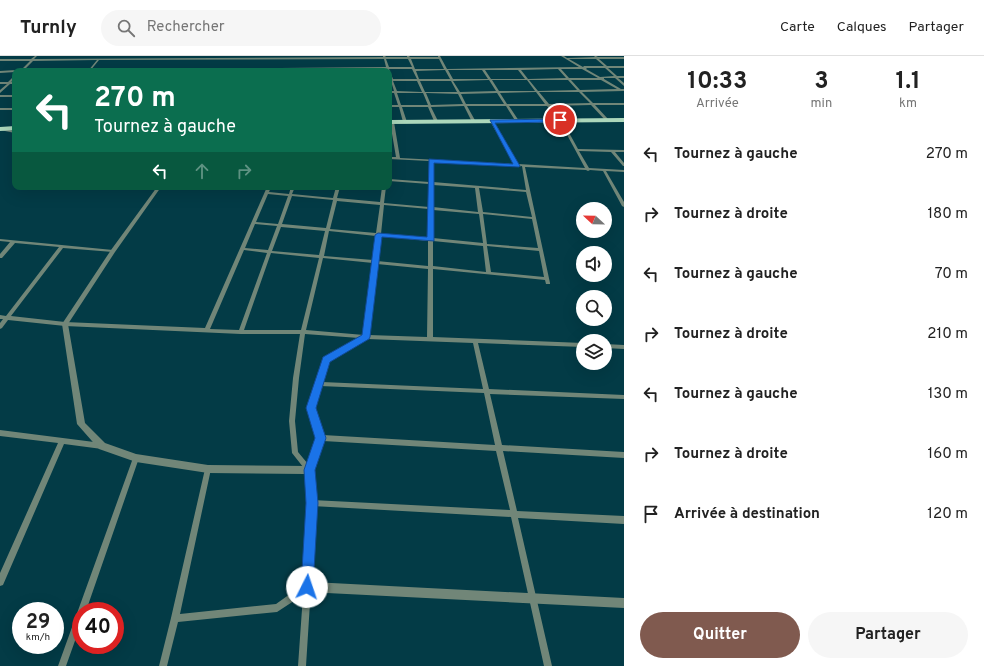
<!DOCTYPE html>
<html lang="fr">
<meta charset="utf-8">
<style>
:root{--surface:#fff;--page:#f6f6f6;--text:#222;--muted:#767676;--line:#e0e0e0;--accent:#805a4f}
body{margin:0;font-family:Overpass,sans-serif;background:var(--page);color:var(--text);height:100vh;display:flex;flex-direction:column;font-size:15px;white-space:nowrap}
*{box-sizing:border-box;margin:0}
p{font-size:13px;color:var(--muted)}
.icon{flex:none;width:22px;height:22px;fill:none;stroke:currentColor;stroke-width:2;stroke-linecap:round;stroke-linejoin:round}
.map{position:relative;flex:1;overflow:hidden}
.details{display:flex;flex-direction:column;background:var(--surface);width:360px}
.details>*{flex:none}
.hud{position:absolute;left:12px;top:12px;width:380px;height:122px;border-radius:8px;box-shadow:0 4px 16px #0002;background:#0b6e4f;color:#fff;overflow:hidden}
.needle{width:26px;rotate:292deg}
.buttons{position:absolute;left:576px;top:146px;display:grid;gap:8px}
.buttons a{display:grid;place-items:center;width:36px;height:36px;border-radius:50%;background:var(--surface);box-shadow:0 4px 16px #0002;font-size:20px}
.speed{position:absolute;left:12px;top:546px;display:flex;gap:8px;font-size:20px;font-weight:700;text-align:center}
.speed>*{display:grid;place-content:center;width:52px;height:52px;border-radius:50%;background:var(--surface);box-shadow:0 4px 16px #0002;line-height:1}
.speed small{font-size:10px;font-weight:400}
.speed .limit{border:6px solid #d22;background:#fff;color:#111}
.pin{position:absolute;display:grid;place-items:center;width:34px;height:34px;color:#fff;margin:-17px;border:2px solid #fff;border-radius:50%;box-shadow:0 1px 4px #0007}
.me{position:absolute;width:44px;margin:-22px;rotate:4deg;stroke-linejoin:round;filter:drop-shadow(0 0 3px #0008)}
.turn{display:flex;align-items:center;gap:14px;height:84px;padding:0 16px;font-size:18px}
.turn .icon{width:52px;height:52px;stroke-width:2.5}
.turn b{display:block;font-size:28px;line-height:34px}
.lanes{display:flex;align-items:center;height:38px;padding:0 16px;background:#0003;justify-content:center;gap:20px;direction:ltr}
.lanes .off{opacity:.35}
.eta{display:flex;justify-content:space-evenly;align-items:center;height:68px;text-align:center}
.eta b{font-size:24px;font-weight:700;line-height:28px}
.primary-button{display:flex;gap:8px;margin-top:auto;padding:8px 16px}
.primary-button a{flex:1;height:46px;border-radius:24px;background:var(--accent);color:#fff;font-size:16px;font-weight:700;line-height:46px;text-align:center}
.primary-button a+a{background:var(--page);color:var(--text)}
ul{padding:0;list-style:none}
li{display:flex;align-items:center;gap:12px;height:60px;padding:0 16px}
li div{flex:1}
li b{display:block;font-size:15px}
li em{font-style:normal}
header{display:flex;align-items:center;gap:24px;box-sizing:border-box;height:56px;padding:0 20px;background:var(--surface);border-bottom:1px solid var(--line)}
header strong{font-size:19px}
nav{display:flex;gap:22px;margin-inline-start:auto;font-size:14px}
.search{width:280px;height:36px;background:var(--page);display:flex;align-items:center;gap:10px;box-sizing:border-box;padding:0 14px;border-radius:22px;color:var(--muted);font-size:15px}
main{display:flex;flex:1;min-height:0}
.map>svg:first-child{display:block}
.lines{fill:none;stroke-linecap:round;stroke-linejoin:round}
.minor{fill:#718678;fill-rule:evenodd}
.tertiary{fill:#718678;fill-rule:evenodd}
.primary{fill:#acd7bb;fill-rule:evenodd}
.route{fill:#1a73e8;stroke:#114b97}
</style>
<header>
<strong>Turnly</strong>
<div class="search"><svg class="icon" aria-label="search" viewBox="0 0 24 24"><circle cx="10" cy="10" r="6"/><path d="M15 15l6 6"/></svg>Rechercher</div>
<nav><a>Carte</a><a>Calques</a><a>Partager</a></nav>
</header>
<main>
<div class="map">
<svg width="624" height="610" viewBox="0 0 624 610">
<rect width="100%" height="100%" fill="#033b46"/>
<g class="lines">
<path class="minor" d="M35 0H37L34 3 383 1V0H385L386 1H407V0H409L410 1H438V0H440L447 13 579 11 561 0H564L567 2 595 1 594 0H596L598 1H624V3H599L607 10H624V12H608L617 20H624V22H618L624 27V30L615 22H601H604V23L621 33H624V35L582 36 593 47H624V49H595L608 63V65H606L591 49 550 50 562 64 578 93 624 94V96H615L624 107V110H623L611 96 579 95 589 112 624 114V116L606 115 624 146V151L622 150 603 115 590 114 588 115 586 114 525 111 550 227V228H546L545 224 433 213V281L583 287V291L478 287 489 333 624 339V343L490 338 502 389 624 396V402L503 395 517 455 624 460V468L518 462 552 610H544L511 461 312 450 310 449 309 447 310 445 312 444 510 454 496 395 323 385 311 416 309 417 307 416 292 397 289 365 293 322 300 278H241L65 270 8 264 2 272 0 273V267L3 263H0V259L6 260 59 191 15 187 2 202H0V198L10 186 0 185V183L113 194 115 195 113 196 63 192 11 260 65 266 205 272 267 131H271L269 136 289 138 291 131H295L292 138 333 142 336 131H340L337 142 380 146 382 131H386L384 147 429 151V128L389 125V123L429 126V105L389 103V101H396L390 66 392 65 394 66 400 102 514 108 490 65 492 64 494 65 518 108 585 112 559 64 547 50H509L519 65 517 66H516L506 50H467L476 66 474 67 472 66 464 50 431 51 438 65 436 66 434 65 428 51H402L407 66 405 67 403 66 399 51H389V49H398L394 37H389V35H394L391 25H389V23H390L389 15H387V13L153 15 152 14 153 13 386 11 384 3 99 4 90 15H88L97 4 33 5 23 15H20L30 5H0V3H31ZM386 3H408L412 11H389ZM411 3H439L444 13H415ZM569 3H596L604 10H584L583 11ZM587 12H605L614 20 600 21 586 13ZM389 13H412L417 23H393ZM558 13 566 22 528 23 521 14ZM561 13H582L598 22H569ZM445 14 450 23H419L416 15ZM448 14H482L488 23H453ZM485 14H518L525 23H491ZM489 24 496 35 460 36 453 25ZM492 24H527L535 35H499ZM529 24H568L577 34 538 35ZM571 24H601L617 33 580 34ZM393 25H417L422 36 397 35ZM420 25H451L457 36H425ZM536 36 545 48H507L500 37ZM539 36H579L590 47 549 48ZM397 37H423L428 49H401ZM426 37 458 38 463 48 431 49ZM497 37 504 48H466L461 38ZM433 105 515 110 517 111 522 110 526 134 433 126ZM433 129 475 132 478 156 433 151ZM479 132 526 136 532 161 483 156ZM268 138 288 140 278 168 256 166ZM292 140 333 144 326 172 282 168ZM337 145 380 149 376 177 330 173ZM384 149 429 153 428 182 381 178ZM433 154 479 158 483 187 433 182ZM483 158 532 163 538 192 487 188ZM255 168 277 170 268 194 245 192ZM281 171 325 175 319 199 272 195ZM329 175 376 180 373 204 324 200ZM380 180 428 185V210L377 205ZM433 185 483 190 486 216 433 210ZM487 190 539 195 544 221 491 216ZM244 194 267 197 239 274 210 273ZM271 197 319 202 301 274H244ZM323 202 373 207 364 279 306 274ZM377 208 428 213 427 281 369 279ZM305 278 359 282 324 302 323 304 308 351 318 382 308 408 298 396 295 365 299 322ZM367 283 473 287 483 333 322 326 328 305ZM320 330 484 337 495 389 323 379 314 351Z
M16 14 15 16 0 17V15Z
M14 20H15V23L11 26H15V28H10L0 37V34L7 28H0V26H8Z
M0 39H15V41H0Z
M0 52H15V54H0Z
M605 288 624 289V293L605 292Z
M0 374 102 387 104 388 105 390 104 392 102 393 64 388 3 529 0 530V517L58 387 0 380Z
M136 399 138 400 139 402 86 555H81V568L66 610H58L133 402 134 400Z
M208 410 210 411 211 413 180 558 276 548 304 528 307 527 310 528 311 531 306 610H298L303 539 277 556 178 566 167 610H159L171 562 205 413 206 411Z"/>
<path class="tertiary" d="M0 72 15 75V77L0 74Z
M157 131H161L115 196 68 268 85 367 105 387 136 398 208 409 309 410 312 411 313 414 316 447 312 526 624 542V552L307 536 304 534 302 531 308 447 305 418 208 417 136 406 99 393 77 368 62 268 111 194Z"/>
<path class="primary" d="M624 62V66L389 68V64Z
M15 70V74L0 75V71Z"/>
</g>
<path class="route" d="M562 63V65L560 66 495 67 520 110 519 111 434 107V185L382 181 370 281 369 283 330 306 316 352 326 382 315 414 318 447 313 531 311 535 307 537 302 535 301 531 306 447 304 414 315 382 306 352 323 301 362 279 375 179 378 177 427 181 429 103 513 108 490 64Z"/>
</svg>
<div class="buttons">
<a><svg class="needle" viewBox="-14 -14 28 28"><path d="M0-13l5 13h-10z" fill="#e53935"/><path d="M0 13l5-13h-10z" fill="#767676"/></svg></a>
<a><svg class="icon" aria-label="sound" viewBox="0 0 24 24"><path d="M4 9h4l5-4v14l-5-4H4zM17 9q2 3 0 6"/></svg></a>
<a><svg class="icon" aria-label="search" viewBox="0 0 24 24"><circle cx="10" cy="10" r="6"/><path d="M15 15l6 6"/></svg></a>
<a><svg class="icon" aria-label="layers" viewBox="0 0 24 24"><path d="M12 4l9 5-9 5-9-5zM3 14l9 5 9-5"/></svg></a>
</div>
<div class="speed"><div>29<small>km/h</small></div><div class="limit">40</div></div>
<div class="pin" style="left:560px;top:64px;background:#d93025"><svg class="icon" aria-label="arrive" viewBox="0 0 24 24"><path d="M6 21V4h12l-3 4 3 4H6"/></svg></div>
<svg class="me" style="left:307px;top:531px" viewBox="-20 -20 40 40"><circle r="19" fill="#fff"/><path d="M0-13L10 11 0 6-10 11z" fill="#1a73e8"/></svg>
<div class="hud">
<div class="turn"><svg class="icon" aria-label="left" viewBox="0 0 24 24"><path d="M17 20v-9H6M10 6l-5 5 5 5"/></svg><div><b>270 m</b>Tournez à gauche</div></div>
<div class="lanes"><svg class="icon" aria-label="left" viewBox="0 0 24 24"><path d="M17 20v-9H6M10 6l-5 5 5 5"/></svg><svg class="icon off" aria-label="ahead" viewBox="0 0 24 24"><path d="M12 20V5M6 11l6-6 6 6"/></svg><svg class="icon off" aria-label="right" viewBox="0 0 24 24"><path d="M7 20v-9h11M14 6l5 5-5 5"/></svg></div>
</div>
</div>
<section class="details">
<div class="eta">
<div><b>10:33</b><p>Arrivée</p></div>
<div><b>3</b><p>min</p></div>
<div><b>1.1</b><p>km</p></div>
</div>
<ul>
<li><svg class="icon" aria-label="left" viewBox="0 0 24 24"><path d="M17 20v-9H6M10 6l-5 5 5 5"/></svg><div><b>Tournez à gauche</b></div><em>270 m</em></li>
<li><svg class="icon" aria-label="right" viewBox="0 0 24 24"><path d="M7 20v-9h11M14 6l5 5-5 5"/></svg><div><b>Tournez à droite</b></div><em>180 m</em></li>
<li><svg class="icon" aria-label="left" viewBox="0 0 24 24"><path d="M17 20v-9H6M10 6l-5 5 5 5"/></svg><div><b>Tournez à gauche</b></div><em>70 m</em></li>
<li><svg class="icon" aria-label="right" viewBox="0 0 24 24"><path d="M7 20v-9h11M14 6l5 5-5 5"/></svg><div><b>Tournez à droite</b></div><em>210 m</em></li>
<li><svg class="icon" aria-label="left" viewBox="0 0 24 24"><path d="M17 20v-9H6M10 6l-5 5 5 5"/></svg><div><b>Tournez à gauche</b></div><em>130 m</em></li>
<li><svg class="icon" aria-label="right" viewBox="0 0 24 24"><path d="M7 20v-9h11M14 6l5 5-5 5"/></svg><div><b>Tournez à droite</b></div><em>160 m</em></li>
<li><svg class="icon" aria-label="arrive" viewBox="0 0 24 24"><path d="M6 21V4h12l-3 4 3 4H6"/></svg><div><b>Arrivée à destination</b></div><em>120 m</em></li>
</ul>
<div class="primary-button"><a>Quitter</a><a>Partager</a></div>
</section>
</main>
